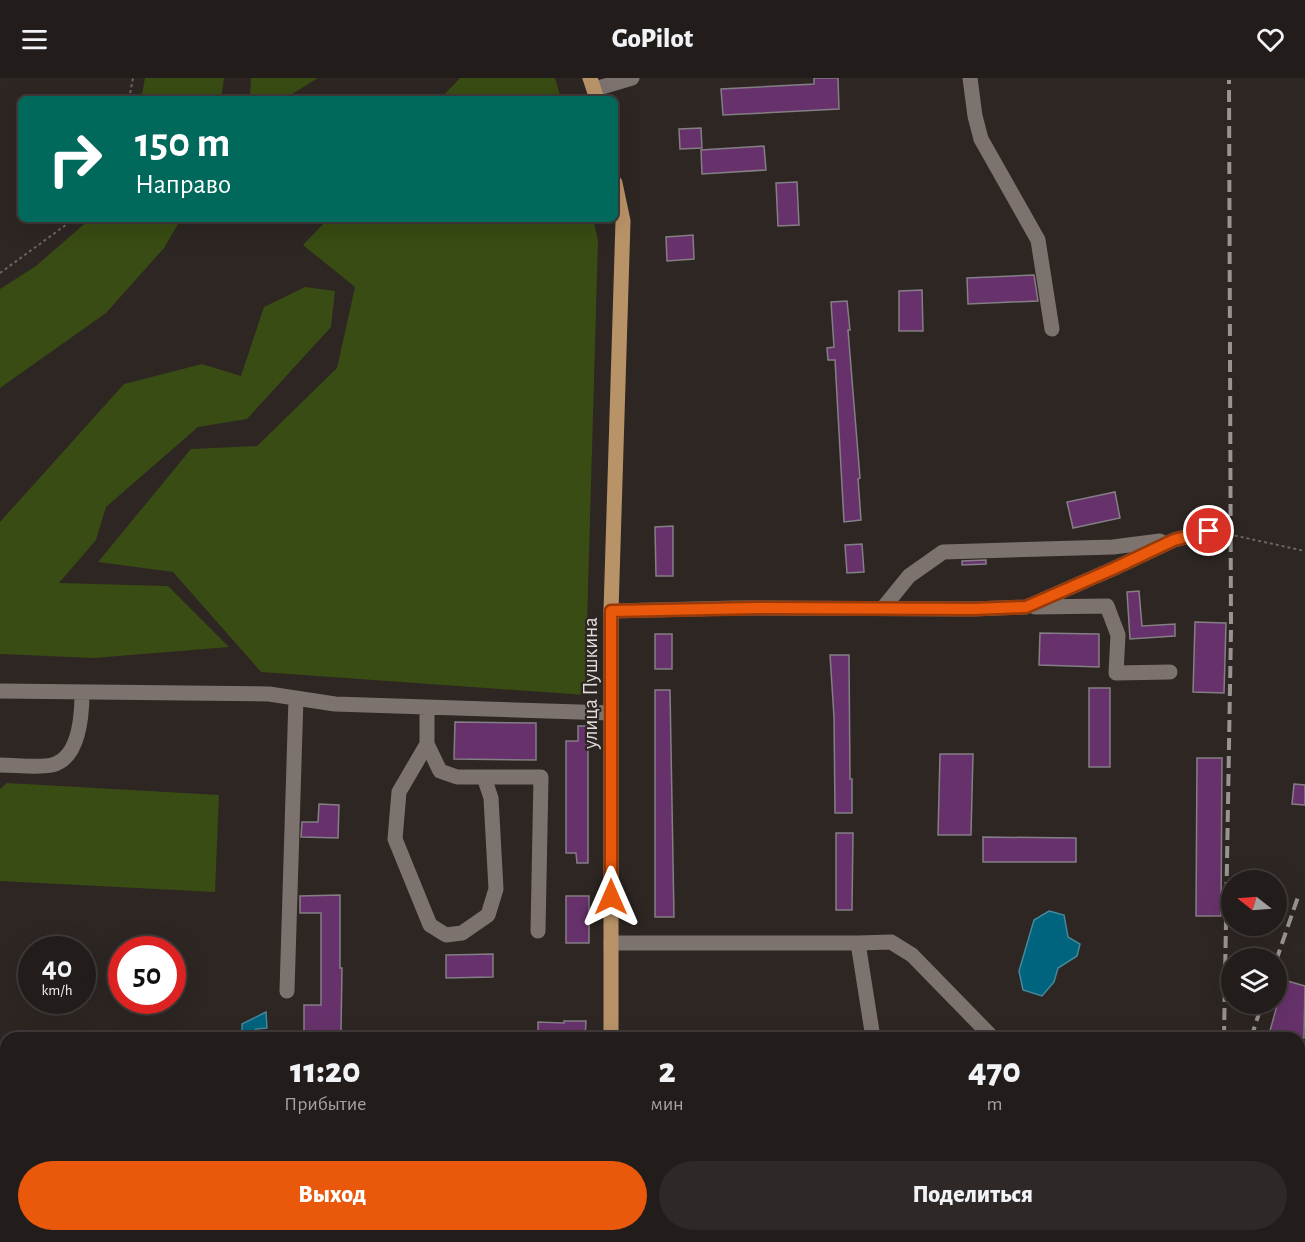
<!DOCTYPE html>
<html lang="ru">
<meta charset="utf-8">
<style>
:root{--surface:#221c1a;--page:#2e2927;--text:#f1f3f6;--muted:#a2a1a2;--line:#3f3a39;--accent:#ea580c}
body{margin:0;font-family:"Alegreya Sans",sans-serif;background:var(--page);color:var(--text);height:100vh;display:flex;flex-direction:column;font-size:22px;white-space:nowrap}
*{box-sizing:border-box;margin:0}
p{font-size:20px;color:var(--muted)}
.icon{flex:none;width:33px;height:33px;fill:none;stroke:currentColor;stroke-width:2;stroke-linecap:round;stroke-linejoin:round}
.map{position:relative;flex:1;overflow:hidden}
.panel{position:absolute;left:0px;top:954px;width:1305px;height:210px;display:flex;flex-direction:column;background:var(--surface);border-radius:18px 18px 0 0;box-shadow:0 6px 24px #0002,0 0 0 2px var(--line)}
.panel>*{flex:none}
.top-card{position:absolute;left:18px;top:18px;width:600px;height:126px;border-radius:9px;box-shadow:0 6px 24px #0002,0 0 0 2px var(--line);background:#00695c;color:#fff;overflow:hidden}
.needle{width:39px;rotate:287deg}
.tools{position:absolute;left:1221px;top:792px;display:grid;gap:12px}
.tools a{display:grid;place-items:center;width:66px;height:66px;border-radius:50%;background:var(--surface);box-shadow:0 6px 24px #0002,0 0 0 2px var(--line);font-size:30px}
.speed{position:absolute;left:18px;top:858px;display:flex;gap:12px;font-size:30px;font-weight:700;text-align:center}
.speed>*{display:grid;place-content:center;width:78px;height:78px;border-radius:50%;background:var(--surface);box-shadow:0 6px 24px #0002,0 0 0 2px var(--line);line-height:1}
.speed small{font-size:15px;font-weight:400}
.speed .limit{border:9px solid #d22;background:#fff;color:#111}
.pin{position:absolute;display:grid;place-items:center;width:51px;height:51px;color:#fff;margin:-26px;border:3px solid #fff;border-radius:50%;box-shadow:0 2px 6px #0007}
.me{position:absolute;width:66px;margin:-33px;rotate:0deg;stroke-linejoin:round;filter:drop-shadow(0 0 4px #0008)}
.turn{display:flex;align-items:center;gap:21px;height:126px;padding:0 18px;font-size:27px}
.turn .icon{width:78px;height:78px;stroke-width:2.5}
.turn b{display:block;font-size:42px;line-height:51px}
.eta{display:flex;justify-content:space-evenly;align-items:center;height:102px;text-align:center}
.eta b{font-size:36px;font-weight:800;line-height:42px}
.primary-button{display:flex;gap:12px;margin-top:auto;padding:12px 18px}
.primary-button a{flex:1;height:69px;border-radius:36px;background:var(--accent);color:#fff;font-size:24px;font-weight:800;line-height:69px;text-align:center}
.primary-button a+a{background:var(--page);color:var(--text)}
header{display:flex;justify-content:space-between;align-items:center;height:78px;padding:0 18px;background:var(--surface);font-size:27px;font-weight:800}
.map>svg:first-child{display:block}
.green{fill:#394c13}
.water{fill:#00647e;stroke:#44889a;stroke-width:1.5}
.building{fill:#67326b;stroke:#847e85;stroke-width:1.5}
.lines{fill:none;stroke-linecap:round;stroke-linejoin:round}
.path{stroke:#6c6663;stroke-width:2;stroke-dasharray:3 3;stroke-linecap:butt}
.minor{stroke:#7c736f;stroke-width:15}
.major{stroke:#b99368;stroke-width:15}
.rail{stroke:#999491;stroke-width:4;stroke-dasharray:12 6;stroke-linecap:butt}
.route-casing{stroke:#983908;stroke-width:15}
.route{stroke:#ea580c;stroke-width:10}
.labels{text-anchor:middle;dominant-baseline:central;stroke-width:4.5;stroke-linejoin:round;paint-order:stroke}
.street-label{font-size:21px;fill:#e1dcda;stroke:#2d2623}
</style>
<header><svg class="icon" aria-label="menu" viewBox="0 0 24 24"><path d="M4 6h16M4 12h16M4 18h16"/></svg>GoPilot<svg class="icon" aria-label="heart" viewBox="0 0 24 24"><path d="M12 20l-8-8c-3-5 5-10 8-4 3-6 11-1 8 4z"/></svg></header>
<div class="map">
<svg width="1305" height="1164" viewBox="0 0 1305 1164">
<rect width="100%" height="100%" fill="#2d2623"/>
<path class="green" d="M145 0H224L221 21H141Z
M251 0H318L284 21H250Z
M460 0H555L561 21H440Z
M90 141H181L164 170 106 235 0 310V211L36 188Z
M328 141H593L598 162 585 617 261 594 173 494 98 484 191 371 257 368 337 290 355 209 303 167Z
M305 209 335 213 331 249 247 341 198 349 106 429 96 462 59 505 168 508 229 569 94 580 0 576V444L124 306 202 286 241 298 264 229Z
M7 705 219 717 215 814 0 803V711Z"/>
<path class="water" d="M1049 833 1064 837 1068 859 1080 866 1077 878 1058 890 1054 904 1042 918 1023 912 1019 893 1034 842Z
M266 934 267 950 256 951 252 960H242V946Z"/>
<path class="building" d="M814 0H838L839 31 723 37 721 11 814 6Z
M701 50 702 70 680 71 679 51Z
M764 68 766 92 702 96 701 72Z
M797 104 799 147 778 148 776 105Z
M693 157 694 181 667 183 666 159Z
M1034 197 1038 223 968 226 967 200Z
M922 212 923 253H899V213Z
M847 223 850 252H848L860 400 858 401 861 442 844 444 835 282H828L827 270 834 269 831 224Z
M1115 414 1120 440 1073 450 1067 424Z
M673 448V498H656L655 449Z
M862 466 864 494 847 495 845 467Z
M986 482V486L962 487V483Z
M1139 513 1142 548 1175 546V558L1130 561 1127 514Z
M1195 544 1226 545 1224 615 1193 614Z
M1040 555 1099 556V589L1039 587Z
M655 556H672V591H655Z
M830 577H849L850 701H852V735H835L834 639Z
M1089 610H1110V689H1089Z
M655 612H670L674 839H655Z
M455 644 536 645V682L454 681Z
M578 648H588V785H577L576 775H566V663H578Z
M940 676H973L971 757H938Z
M1197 680H1222L1221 838H1196Z
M1294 706 1305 707V727L1292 726Z
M319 726 339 727 338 760 301 759 302 744H318Z
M836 755H853L852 832H836Z
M983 759 1076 760V784H983Z
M340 817V890H342L341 953H304V927H321V835H300V818Z
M566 818H589V865H566Z
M493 876V899L446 900V877Z
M1284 902 1305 908 1304 960H1268Z
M564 943H586L585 960H538V944L564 945Z"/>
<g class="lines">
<path class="path" d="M129 21 133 0
M0 195 74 141
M1223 455 1305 473"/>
<path class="minor" d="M970 0 975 38 981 61 1038 162 1052 251
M595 11 632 0
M1035 529 1107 528 1118 557 1116 595 1170 594
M883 530 909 498 943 474 1113 469 1160 463
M611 533 735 530 973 531 1026 529 1115 490 1174 462 1209 453
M0 613 269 616 335 626 611 635
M427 630V666L440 693 457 699H541L538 853
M427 666 399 714 395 761 430 847 446 857 462 855 488 837 496 811 491 720 484 699
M0 687C15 687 38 690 52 687 80 680 82 637 82 614
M611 865H858L873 960
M858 865 891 864 912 877 993 960
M287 913 296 620
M1102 1164 1104 1158"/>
<path class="major" d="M590 0 597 21
M611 960V533L623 143 615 105
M611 1158V1164"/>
<path class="rail" d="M1276 883 1299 816
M1224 960 1231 551 1229 2
M1251 960 1262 926
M1223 1158V1164"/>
</g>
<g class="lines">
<defs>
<path id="route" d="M611 819V533L757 530 973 531 1026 529 1115 490 1174 462 1209 453"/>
</defs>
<use href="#route" class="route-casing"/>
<use href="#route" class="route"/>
</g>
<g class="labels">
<g class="street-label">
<text transform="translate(590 605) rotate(-90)">улица Пушкина</text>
</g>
</g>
</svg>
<div class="tools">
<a><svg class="needle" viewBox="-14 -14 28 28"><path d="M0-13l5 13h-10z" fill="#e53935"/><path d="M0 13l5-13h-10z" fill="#a2a1a2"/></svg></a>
<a><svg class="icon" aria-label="layers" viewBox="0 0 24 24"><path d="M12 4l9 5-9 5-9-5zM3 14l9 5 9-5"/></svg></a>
</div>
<div class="speed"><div>40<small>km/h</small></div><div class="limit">50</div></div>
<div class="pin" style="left:1209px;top:453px;background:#d93025"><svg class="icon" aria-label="arrive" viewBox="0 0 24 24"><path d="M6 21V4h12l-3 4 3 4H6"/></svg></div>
<svg class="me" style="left:611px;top:819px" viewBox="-20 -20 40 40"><path d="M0-17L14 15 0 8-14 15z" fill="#ea580c" stroke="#fff" stroke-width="4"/></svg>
<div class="top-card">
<div class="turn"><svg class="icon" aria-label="right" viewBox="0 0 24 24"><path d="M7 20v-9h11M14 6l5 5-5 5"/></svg><div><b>150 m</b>Направо</div></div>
</div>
<section class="panel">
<div class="eta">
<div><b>11:20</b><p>Прибытие</p></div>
<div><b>2</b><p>мин</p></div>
<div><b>470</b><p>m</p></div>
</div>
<div class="primary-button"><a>Выход</a><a>Поделиться</a></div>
</section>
</div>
